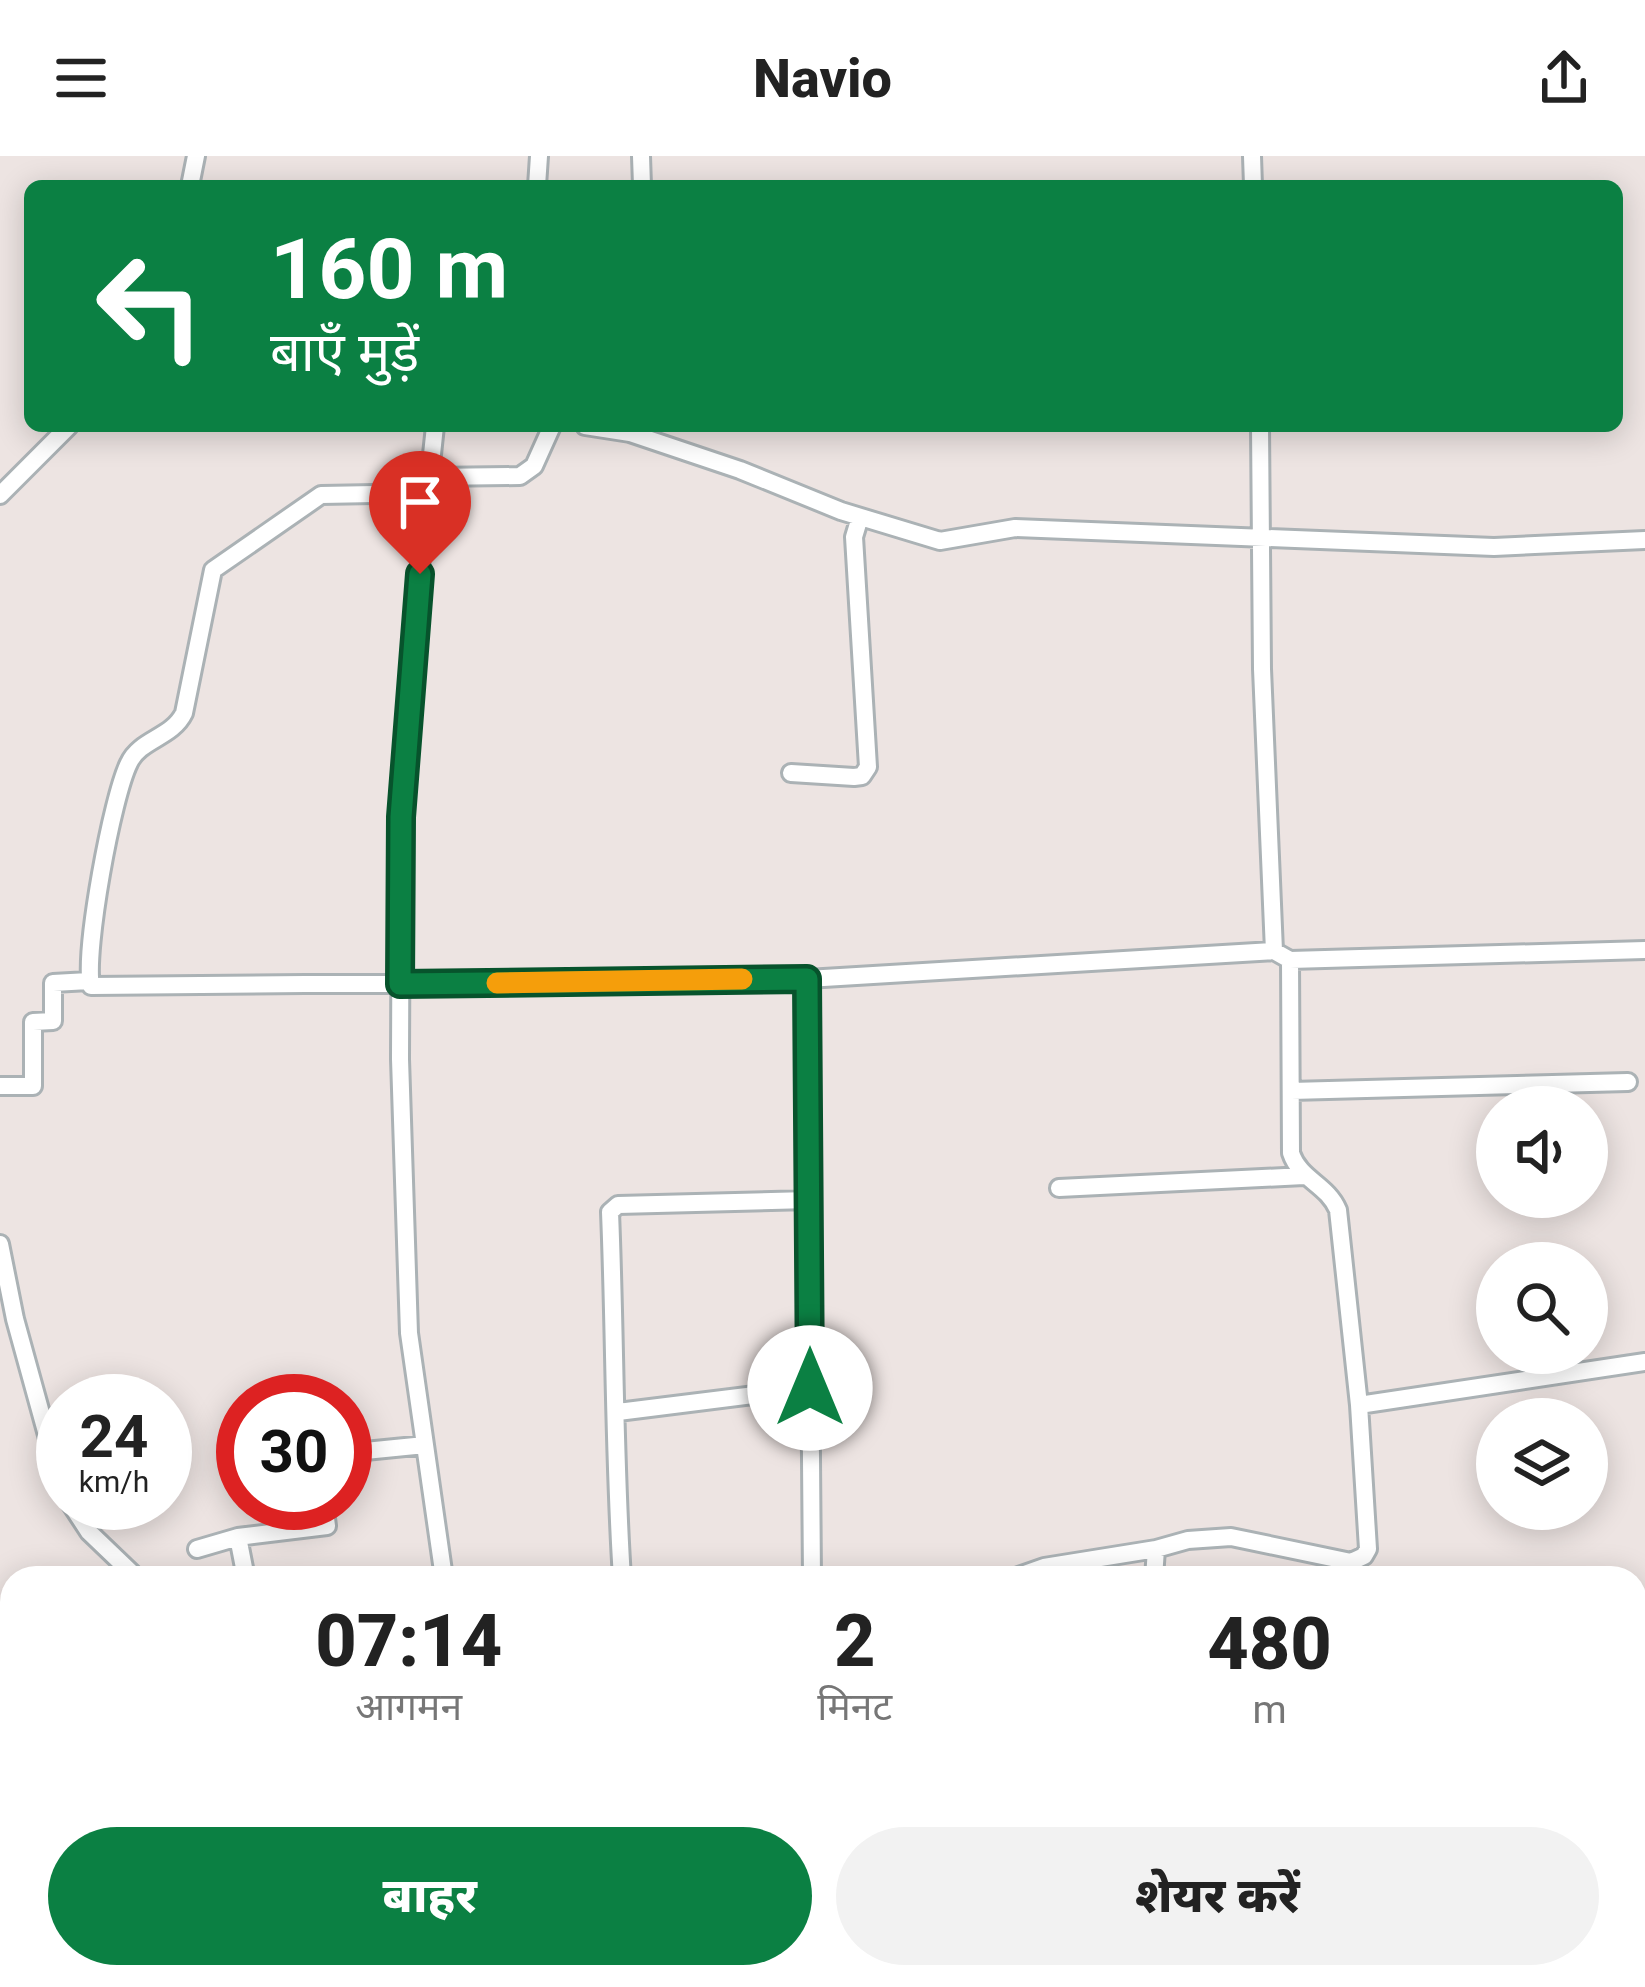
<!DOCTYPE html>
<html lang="hi">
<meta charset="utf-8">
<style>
:root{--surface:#fff;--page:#f2f2f2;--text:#222;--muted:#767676;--accent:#0b8043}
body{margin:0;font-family:Roboto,"Noto Sans Devanagari",sans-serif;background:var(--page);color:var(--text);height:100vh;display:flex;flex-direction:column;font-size:45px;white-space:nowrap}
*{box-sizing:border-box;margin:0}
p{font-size:39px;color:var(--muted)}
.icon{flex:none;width:66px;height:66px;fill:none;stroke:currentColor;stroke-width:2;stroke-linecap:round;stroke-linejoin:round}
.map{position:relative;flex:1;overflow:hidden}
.details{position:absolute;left:0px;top:1410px;width:1647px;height:423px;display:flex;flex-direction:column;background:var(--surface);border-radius:36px 36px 0 0;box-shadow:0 6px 30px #0003}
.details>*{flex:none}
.banner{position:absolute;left:24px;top:24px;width:1599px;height:252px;border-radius:18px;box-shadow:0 6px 30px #0003;background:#0b8043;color:#fff;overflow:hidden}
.controls{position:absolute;left:1476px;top:930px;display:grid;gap:24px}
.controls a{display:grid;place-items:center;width:132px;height:132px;border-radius:50%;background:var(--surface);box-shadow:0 6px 30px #0003;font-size:60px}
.speed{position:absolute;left:36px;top:1218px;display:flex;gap:24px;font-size:60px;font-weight:700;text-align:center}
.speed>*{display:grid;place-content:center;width:156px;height:156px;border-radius:50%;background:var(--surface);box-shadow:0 6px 30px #0003;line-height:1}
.speed small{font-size:30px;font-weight:400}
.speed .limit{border:18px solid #d22;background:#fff;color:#111}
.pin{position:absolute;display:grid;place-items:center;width:102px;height:102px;color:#fff;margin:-123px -51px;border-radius:50% 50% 50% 0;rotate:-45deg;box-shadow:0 0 12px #0007}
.pin .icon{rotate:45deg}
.me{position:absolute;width:132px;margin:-66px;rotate:0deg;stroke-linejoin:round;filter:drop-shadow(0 0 9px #0008)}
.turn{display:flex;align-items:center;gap:42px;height:252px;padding:0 48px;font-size:54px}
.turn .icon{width:156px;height:156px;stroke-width:2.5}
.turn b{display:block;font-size:84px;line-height:102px}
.eta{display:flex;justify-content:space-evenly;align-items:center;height:204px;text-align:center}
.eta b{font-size:72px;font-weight:800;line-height:84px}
.button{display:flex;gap:24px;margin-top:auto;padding:24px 48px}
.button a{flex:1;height:138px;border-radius:72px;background:var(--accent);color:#fff;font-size:48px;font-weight:800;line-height:138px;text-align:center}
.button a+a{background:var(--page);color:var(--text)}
header{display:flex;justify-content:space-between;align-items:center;height:156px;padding:0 48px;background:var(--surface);font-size:54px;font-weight:800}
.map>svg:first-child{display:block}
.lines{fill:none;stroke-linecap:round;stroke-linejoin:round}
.minor-casing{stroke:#abb2b5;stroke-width:22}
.minor{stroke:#fff;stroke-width:16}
.route-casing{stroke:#07532c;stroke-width:30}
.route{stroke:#0b8043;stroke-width:21}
.slow{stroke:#f59e0b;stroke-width:21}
</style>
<header><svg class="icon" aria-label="menu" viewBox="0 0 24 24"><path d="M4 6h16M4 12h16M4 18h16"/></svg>Navio<svg class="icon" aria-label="share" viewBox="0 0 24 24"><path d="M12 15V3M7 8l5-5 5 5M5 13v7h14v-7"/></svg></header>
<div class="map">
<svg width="1645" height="1831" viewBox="0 0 1645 1831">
<rect width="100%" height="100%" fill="#ede4e2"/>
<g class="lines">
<defs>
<path id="minor" d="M641 0 642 30
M1252 0 1253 30
M190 30 196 0
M537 30 539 0
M435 270 411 498 401 661 400 903 409 1177 444 1422
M585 270 630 277
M632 270 630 277 740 314 841 355 940 385 1015 372 1494 391 1645 384
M431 321 520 320 534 310 552 270
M429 337 321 339 213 414 184 557C172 582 140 583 129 607 112 641 84 794 91 830L807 823 1274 795
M0 339 69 270
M791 617 854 621 862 620 868 611 854 381 860 361
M1290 804 1645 794
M807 823 812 1422
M0 930H33V866L53 865V827L89 825
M1291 935 1628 926
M1059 1032 1304 1020
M0 1088 15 1163 63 1337
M1359 1249 1645 1206
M618 1256 810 1232
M345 1297 425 1289
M70 1347 89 1376 137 1422
M238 1381 246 1422
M197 1393 238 1381 327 1370 324 1347
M622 1422C614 1300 615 1178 610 1056L618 1049 809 1044
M1013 1422 1044 1411 1156 1393
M1154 1422 1156 1393 1188 1384 1231 1381 1351 1406 1364 1400 1368 1393 1359 1249 1338 1054C1327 1028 1300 1024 1291 997L1290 804 1274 795 1262 513 1260 270
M0 1641 12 1635
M1635 1769H1645
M0 1793 15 1831
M502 1821 515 1825
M874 1821 987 1831
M122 1831 130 1830 142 1821
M1127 1831 1128 1821
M1496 1831 1497 1821"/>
</defs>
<use href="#minor" class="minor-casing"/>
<use href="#minor" class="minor"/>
</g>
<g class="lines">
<defs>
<path id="route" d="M420 418 401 661 400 828 807 823 810 1232"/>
</defs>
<use href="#route" class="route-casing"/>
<use href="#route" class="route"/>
<path class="slow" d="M497 827 742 823"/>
</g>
</svg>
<div class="controls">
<a><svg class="icon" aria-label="sound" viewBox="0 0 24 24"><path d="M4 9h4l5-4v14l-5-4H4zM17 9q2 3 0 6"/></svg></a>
<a><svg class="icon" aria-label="search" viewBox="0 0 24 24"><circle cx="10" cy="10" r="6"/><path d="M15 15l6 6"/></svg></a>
<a><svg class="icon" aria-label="layers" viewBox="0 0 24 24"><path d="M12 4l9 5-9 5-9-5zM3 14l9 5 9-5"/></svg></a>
</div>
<div class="speed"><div>24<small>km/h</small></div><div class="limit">30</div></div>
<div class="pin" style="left:420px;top:418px;background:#d93025"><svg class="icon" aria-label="arrive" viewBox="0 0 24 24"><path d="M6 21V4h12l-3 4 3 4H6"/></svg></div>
<svg class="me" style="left:810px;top:1232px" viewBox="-20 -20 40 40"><circle r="19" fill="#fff"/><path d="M0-13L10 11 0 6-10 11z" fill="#0b8043"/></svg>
<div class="banner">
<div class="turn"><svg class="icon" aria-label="left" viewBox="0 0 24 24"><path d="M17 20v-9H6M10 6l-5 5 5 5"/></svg><div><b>160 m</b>बाएँ मुड़ें</div></div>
</div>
<section class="details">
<div class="eta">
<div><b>07:14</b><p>आगमन</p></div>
<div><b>2</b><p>मिनट</p></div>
<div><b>480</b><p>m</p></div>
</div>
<div class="button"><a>बाहर</a><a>शेयर करें</a></div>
</section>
</div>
